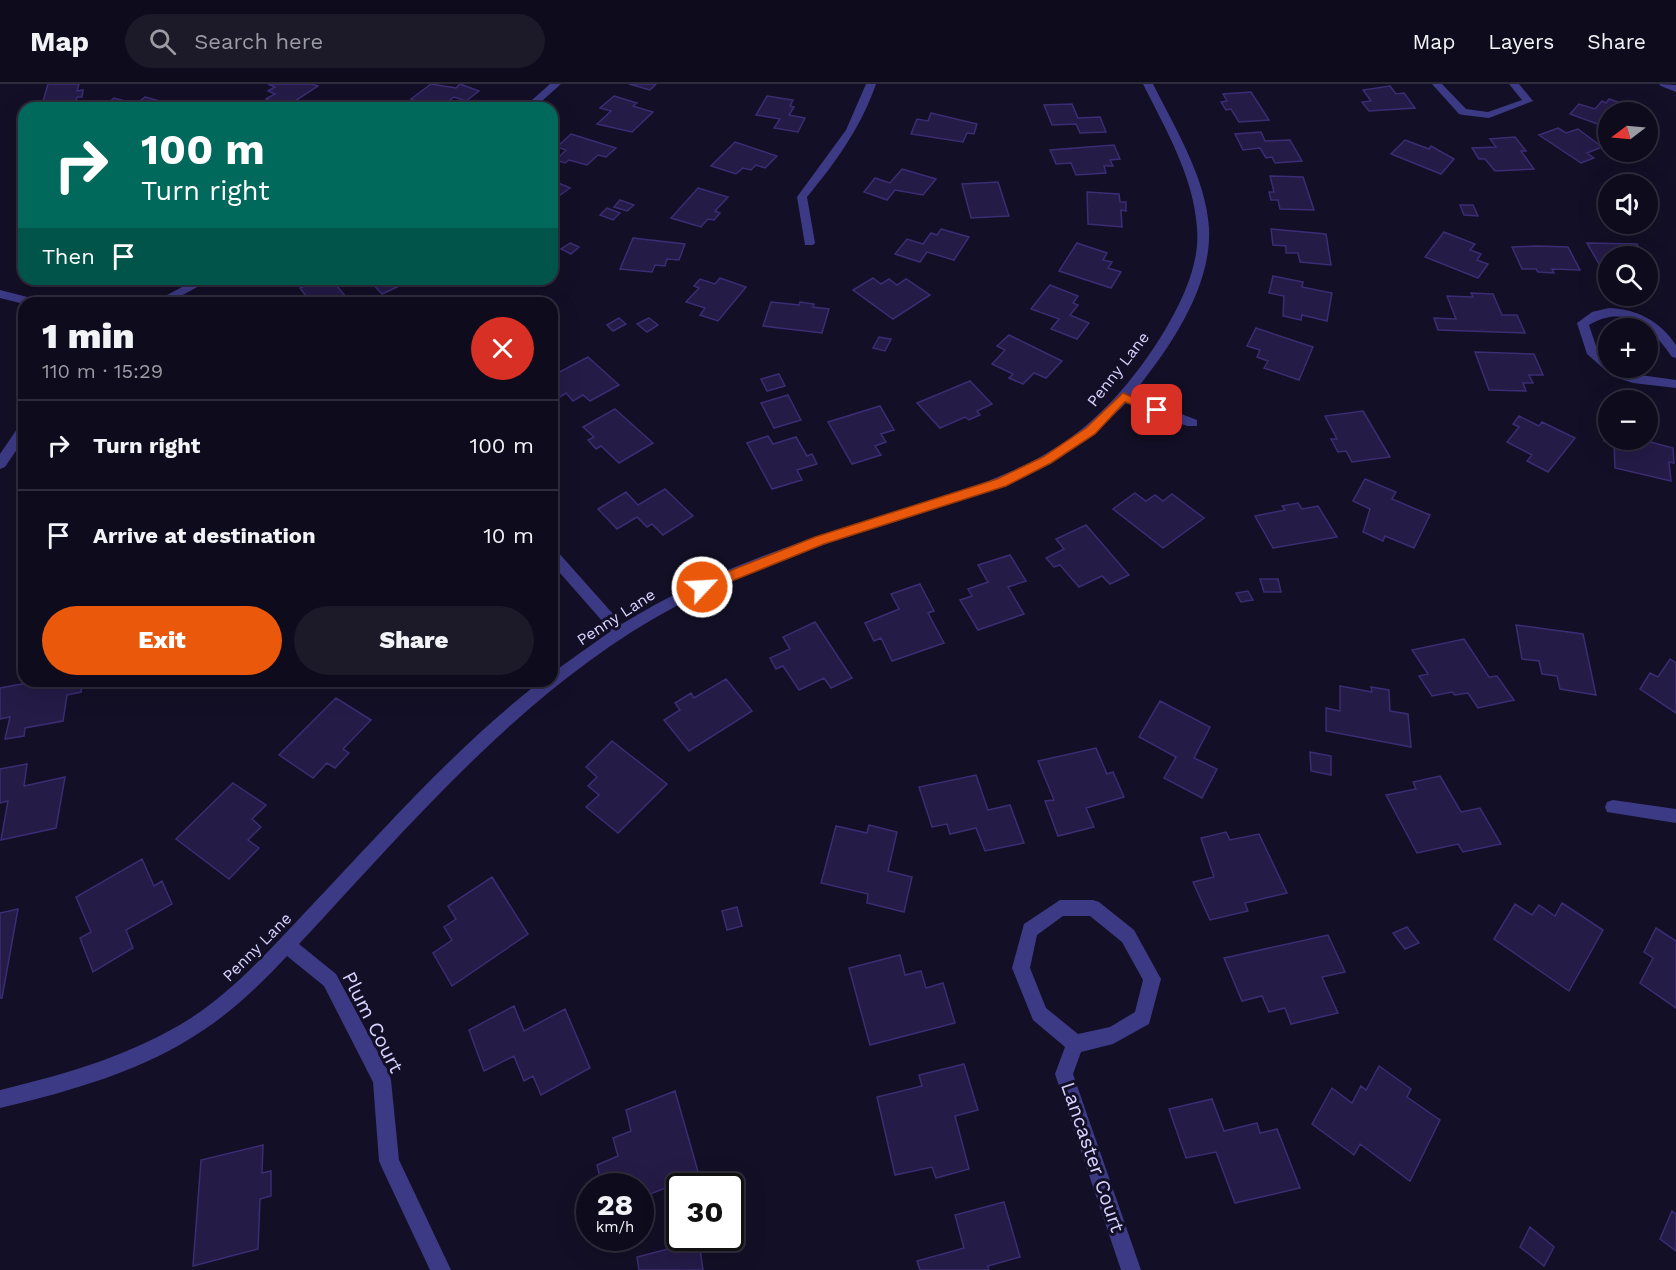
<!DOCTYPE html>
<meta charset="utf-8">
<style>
:root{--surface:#0e0b1c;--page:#1c1929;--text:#f1f3f6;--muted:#9b9ba3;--line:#2e2b3b;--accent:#ea580c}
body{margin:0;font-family:"Work Sans",sans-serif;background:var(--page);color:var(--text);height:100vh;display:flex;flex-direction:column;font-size:22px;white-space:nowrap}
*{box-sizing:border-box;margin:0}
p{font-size:20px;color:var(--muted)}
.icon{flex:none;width:33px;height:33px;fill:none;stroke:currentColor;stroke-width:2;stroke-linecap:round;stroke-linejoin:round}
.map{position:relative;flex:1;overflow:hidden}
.drawer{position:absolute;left:18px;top:213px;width:540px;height:390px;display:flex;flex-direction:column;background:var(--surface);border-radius:18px;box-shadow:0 6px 24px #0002,0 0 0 2px var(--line)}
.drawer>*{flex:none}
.banner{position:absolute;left:18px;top:18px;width:540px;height:183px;border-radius:18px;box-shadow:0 6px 24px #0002,0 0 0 2px var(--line);background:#00695c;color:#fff;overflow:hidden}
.needle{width:39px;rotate:254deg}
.fabs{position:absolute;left:1598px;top:18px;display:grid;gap:12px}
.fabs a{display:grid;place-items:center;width:60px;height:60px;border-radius:50%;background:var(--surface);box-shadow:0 6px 24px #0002,0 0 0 2px var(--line);font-size:30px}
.speed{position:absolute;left:576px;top:1089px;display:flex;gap:12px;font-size:30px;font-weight:700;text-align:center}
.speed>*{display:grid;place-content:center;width:78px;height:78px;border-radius:50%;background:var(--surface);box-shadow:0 6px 24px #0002,0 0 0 2px var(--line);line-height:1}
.speed small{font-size:15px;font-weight:400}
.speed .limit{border:3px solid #111;border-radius:9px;background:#fff;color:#111}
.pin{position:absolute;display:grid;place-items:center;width:51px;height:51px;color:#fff;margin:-26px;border-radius:12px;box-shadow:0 3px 9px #0006}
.me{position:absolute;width:66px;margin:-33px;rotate:65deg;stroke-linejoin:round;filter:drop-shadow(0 0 4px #0008)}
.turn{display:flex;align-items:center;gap:21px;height:126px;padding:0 24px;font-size:27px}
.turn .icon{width:78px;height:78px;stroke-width:2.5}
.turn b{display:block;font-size:42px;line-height:51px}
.then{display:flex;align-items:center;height:57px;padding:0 24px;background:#0003;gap:12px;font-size:22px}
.round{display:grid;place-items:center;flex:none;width:63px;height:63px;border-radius:32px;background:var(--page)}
.head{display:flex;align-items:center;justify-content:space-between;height:102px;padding:0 24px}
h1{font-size:36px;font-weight:800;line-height:45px}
.action{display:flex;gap:12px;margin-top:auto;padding:12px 24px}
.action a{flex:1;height:69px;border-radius:36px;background:var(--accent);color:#fff;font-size:24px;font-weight:800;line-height:69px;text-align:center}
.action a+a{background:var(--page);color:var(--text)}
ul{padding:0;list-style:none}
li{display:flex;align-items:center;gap:18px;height:90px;padding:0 24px;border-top:2px solid var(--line)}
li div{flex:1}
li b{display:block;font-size:22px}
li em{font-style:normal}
header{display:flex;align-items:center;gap:36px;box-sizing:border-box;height:84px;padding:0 30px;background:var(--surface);border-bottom:2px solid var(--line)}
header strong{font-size:28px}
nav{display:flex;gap:33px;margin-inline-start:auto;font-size:21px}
.search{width:420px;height:54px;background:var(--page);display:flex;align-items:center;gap:15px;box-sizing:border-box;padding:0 21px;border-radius:33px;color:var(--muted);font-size:22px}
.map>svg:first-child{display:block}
.building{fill:#241b47;stroke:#3b2d73;stroke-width:1.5}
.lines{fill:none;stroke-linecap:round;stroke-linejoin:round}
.minor{fill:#3d3a85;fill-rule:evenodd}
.route{fill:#ea580c;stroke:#983908;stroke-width:1.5}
.labels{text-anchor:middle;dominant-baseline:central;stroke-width:6;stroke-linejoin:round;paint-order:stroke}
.street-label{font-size:16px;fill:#d9d4ff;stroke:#130f26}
.near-street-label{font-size:20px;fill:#d9d4ff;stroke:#130f26}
</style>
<header>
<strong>Map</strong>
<div class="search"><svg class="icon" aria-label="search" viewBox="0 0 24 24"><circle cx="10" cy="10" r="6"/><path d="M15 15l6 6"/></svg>Search here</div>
<nav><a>Map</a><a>Layers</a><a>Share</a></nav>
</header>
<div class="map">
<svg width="1676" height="1186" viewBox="0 0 1676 1186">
<rect width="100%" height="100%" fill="#130f26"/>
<path class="building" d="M48 0H79L77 7 83 6 82 13H77L75 20 41 24Z
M268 0H312L318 2 286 23 266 15 275 10 268 7 275 3Z
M431 0 456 4 460 0 479 7 466 17 454 13 450 16 453 17 441 24H424L426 21 411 15Z
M629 0H656L650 6Z
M1390 2 1396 10 1404 9 1415 24 1369 27 1362 18 1371 17 1363 6Z
M1251 8 1269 36 1239 38 1231 25 1226 26 1221 18 1227 17 1223 10Z
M614 12 637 19 633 22 653 28 632 48 597 40 611 27 600 24Z
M767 12 793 16 790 22 794 23 789 31 805 34 798 48 774 44 780 35 756 31Z
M145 13 164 18 155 24H102L114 14 136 20Z
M1609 15 1638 25 1635 28H1608V44L1570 30 1579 20 1595 25 1602 17 1606 19Z
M228 18V24H202V22Z
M1072 20 1078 34 1100 33 1106 48 1080 49 1076 40 1052 41 1044 21Z
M931 29 977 40 974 50 967 49 963 58 911 50 917 35 928 37Z
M1558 44 1566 49 1578 45 1602 63 1587 69 1594 74 1581 79 1539 51Z
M1261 48 1265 57 1290 56 1302 77 1275 79 1272 73 1266 74 1260 64 1243 66 1235 50Z
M571 50 616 64 606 73 598 71 587 81 569 76 565 79 556 76 566 66 557 63Z
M1515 53 1526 67H1521L1534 85 1495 87 1485 75H1479L1472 64 1496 63 1490 55Z
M1405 56 1429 65 1431 62 1454 75 1441 90 1391 70Z
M735 58 777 72 765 84 756 81 751 86 743 84 736 90 711 82Z
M1114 61 1120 75 1110 76 1113 82H1104L1106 89 1076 91 1071 79 1056 80 1050 66Z
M902 85 936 95 923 111 895 106 887 116 864 108 875 94 890 99Z
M1270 92 1303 93 1314 126 1280 125 1278 116H1271L1269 108H1274Z
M552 96 570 104 552 117Z
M998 98 1009 132 971 134 962 100Z
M698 104 728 113 715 127 720 129 714 136 708 135 701 143 671 134Z
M1087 108 1119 110 1120 118H1126V127L1121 126 1122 143 1088 140Z
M620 116 634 121 627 127 614 123Z
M1460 121H1473L1478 132 1464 131Z
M607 124 620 129 613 136 600 131Z
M941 145 969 153 954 176 927 168 920 178 895 170 907 155 923 160 931 149 937 151Z
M1271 145 1326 150 1331 181 1300 178 1298 169H1286V162L1273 161Z
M1444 148 1475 160 1470 166 1481 170 1477 176 1488 180 1478 194 1425 173Z
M633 154 685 160 679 176 667 175 665 182 655 181 652 188 620 185Z
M570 159 579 163 571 170 561 165Z
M1077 159 1107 169 1103 176 1112 178 1108 184 1121 188 1111 204 1059 187Z
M1587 159 1637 160 1645 172H1608L1607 194Z
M1538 162 1568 163 1580 186 1552 185 1554 189 1538 188 1536 185H1522L1512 163Z
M1273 192 1303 198 1302 203 1332 209 1327 237 1302 231 1301 236 1283 232 1284 212 1269 209Z
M720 194 746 203 718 237 700 231 705 224 686 218 699 204 694 202 700 195 715 200Z
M873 194 881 200 889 195 897 201 906 195 930 211 893 235 853 206Z
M321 195H331L351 219H289L306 212 300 204Z
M368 195H414L382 210Z
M1050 201 1078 212 1073 219 1078 221 1070 231 1089 239 1077 255 1051 245 1059 235 1031 225Z
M1471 209 1493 210 1502 231H1517L1525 249 1438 246 1434 234 1456 235 1447 212 1473 213Z
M771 218 799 221 800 218 814 220 813 223 829 225 822 249 763 242Z
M619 234 626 240 613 247 607 241Z
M649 234 658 241 647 248 637 240Z
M1256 244 1313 263 1299 296 1264 284 1268 277 1257 273 1260 266 1247 262Z
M1009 251 1062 277 1046 294 1034 289 1023 300 1009 294 1013 290 992 280 1005 266 997 262Z
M879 253 891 255 885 267 873 264Z
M1475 268 1534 270 1543 291H1529L1533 299H1523L1526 307 1489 306Z
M588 273 619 301 590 317 583 311 573 317 566 309 555 316 552 313V292Z
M779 290 785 302 767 307 761 295Z
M970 297 992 320 977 327 980 331 969 336 965 333 940 344 917 319Z
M788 311 801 336 774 344 761 319Z
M880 322 894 346 881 350 886 358 875 362 881 371 852 380 828 338Z
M615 325 653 359 619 379 601 362 596 365 588 356 594 353 583 343Z
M1363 327 1390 373 1352 378 1346 367 1338 368 1331 355H1337L1325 332Z
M1519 332 1539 342 1542 338 1575 354 1548 388 1527 377 1532 371 1507 358 1519 343 1513 340Z
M1603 336 1608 337V356H1643L1673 364 1674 379 1669 378 1671 397 1615 384 1614 359 1604 357Z
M768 352 773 360 796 353 807 372 812 370 817 380 797 386 802 396 772 405 747 359Z
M1365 395 1396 408 1392 415 1430 431 1414 464 1385 452 1383 457 1363 448 1370 425 1353 417Z
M665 405 693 432 663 451 652 440 647 443 637 433 617 445 598 425 626 408 638 421Z
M1135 409 1146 417 1155 411 1163 417 1172 410 1204 434 1163 464 1113 425Z
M1298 419 1302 425 1318 422 1337 453 1273 464 1255 432 1285 426 1282 422Z
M1086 441 1129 491 1110 500 1102 492 1079 503 1060 481 1054 483 1046 474 1064 465 1056 455Z
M1010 471 1026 497 1008 503 1024 530 978 546 960 516 972 512 968 505 988 498 978 481Z
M1260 495H1278L1281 508H1264Z
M920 500 934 527 928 529 944 559 892 577 881 554 874 557 865 539 899 525 891 510Z
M1248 507 1253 516 1241 518 1236 509Z
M815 538 852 594 831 604 824 594 799 606 783 582 776 585 770 574 790 565 783 553Z
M1516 541 1583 550 1596 611 1560 605 1557 592 1542 590 1539 577 1522 575Z
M1464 555 1489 593 1497 592 1514 616 1478 624 1468 609 1455 611 1452 608 1432 612 1419 592 1428 590 1412 566Z
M1670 575 1676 579V629L1640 605 1650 589 1658 593Z
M726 595 752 627 689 667 664 636 680 626 675 619 691 609 694 614Z
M38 597H83L81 608 67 611 63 637 25 644 24 652 5 655 10 633 0 635V604Z
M1340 602 1372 608 1371 603 1389 606 1390 627 1408 630 1411 663 1326 647V624L1340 627Z
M336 614 371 636 343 665 349 669 335 684 327 679 313 694 279 671Z
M1160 617 1210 643 1194 674 1217 685 1202 714 1164 694 1176 673 1139 653Z
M612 657 667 700 618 749 586 723 599 711 588 702 597 693 586 683Z
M1096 664 1107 690 1113 688 1124 713 1086 724 1094 743 1058 752 1045 717 1054 716 1038 677Z
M1310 668 1331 672V691L1311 687Z
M27 680 24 702 65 693 56 744 1 756 8 717 0 719V685Z
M976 691 988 726 1010 721 1024 759 985 767 976 744 950 750 947 740 932 743 919 703Z
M1440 692 1461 728 1480 724 1501 760 1463 768 1458 760 1417 769 1386 711 1416 705 1413 698Z
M233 699 266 721 252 735 261 743 248 756 259 764 229 795 176 755Z
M869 741 897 748 888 787 912 793 904 828 867 819 868 810 821 799 836 742 867 749Z
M1226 748 1230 756 1259 750 1287 809 1245 819 1248 827 1210 836 1193 798 1214 793 1201 754Z
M142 775 154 802 162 797 172 820 126 846 133 864 93 888 80 854 91 848 76 813Z
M492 793 528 850 452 902 433 869 452 856 444 843 456 835 448 822Z
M1562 819 1603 846 1569 907 1494 855 1515 820 1532 831 1539 821 1555 832Z
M737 823 742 842 727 846 722 827Z
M18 825 2 914H0V829Z
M1407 843 1419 859 1405 865 1393 849Z
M1656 844 1676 857V924L1640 899 1653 874 1644 868Z
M1328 851 1345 888 1322 893 1338 929 1291 940 1285 924 1269 928 1262 912 1242 917 1224 874Z
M900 871 905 891 921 887 926 904 943 899 955 939 870 961 849 884Z
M514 922 524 947 565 925 590 984 541 1011 533 992 524 997 514 972 484 987 469 946Z
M964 980 978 1026 955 1032 969 1085 936 1094 932 1083 895 1091 877 1013 922 1002 919 991Z
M1379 982 1411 1005 1407 1013 1440 1036 1410 1097 1360 1060 1354 1071 1312 1040 1332 1004 1352 1019 1361 1002 1366 1006Z
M675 1007 699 1091 640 1114V1102H602L597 1081 618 1072 613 1054 631 1047 626 1026Z
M1212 1015 1224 1047 1257 1039 1260 1049 1277 1045 1300 1104 1235 1119 1216 1068 1186 1074 1169 1025Z
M263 1061 262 1089 271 1087V1112L260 1115 258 1165 193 1182 201 1076Z
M1004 1118 1020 1173 988 1182 989 1186H920L917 1177 964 1164 955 1131Z
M1672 1127 1676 1130V1167L1660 1155Z
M1530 1143 1554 1163 1544 1182 1520 1163Z
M699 1157 703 1186H639L637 1173Z"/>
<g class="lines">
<path class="minor" d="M550 0H561L534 24H523Z
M866 0H876C861 43 836 78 807 113L815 159 813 161H805L797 113 846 46Z
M1143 0H1153C1175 44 1206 94 1209 144 1212 205 1168 266 1132 311L1197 336V342H1187L1126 319C1056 390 978 411 885 441 815 463 744 486 678 521 526 602 415 736 299 860L336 890 389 989 391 996 399 1076 451 1186H430L382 1084 379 1077 373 998 324 902 287 872C262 899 235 925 205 945 144 987 71 1007 0 1024V1006C66 990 133 971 191 934 238 903 275 860 313 820 386 743 457 662 541 597H552V589L611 547 552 480V466L557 467 622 540C703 490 791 460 881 432 944 412 1011 395 1066 357 1107 328 1139 289 1165 246 1183 215 1200 180 1197 144 1194 93 1165 44 1143 0Z
M1432 0H1442L1466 25 1488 28 1522 16 1509 0H1519L1533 17 1489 34 1463 31 1459 30Z
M1659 0 1676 1V8L1661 2Z
M197 195H212L168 219H152Z
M0 206 39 216 41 219 24 220 0 214Z
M1609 224C1637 225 1660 237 1676 261V274L1672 273C1652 243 1625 219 1589 241L1597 265 1608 276V284H1617L1633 290 1676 296V304L1633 299 1612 292 1587 270 1577 239 1592 228Z
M24 340V355L5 383 0 385V370L19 342Z
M1613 716 1676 725V739L1607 728 1605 723 1607 718Z
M1060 816H1093L1099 818 1134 846 1161 895 1149 940 1113 960 1081 968 1073 990 1141 1186H1121L1055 990 1065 963 1033 936 1012 884 1024 840ZM1063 832H1090L1122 858 1143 896 1135 928 1110 943 1078 950 1046 924 1030 884 1037 851Z"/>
</g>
<path class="route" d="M1123 309 1163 326 1157 330 1125 318 1095 350 1051 379 1006 402 824 460 702 509 695 503 697 500 815 453 997 395 1043 373 1086 344Z"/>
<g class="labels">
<g class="street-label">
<text transform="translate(1118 285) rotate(-52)">Penny Lane</text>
<text transform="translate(616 533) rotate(-33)">Penny Lane</text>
<text transform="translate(257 863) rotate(-45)">Penny Lane</text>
</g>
<g class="near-street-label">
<text transform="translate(373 938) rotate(63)">Plum Court</text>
<text transform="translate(1093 1073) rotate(71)">Lancaster Court</text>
</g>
</g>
</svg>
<div class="fabs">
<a><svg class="needle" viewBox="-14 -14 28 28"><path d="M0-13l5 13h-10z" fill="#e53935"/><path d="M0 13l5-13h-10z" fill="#9b9ba3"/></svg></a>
<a><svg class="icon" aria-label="sound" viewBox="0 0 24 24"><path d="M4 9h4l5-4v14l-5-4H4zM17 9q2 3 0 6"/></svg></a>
<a><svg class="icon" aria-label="search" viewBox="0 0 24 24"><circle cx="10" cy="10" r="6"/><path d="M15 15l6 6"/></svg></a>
<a>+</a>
<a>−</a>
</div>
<div class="speed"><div>28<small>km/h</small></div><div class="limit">30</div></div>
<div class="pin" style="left:1157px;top:326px;background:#d93025"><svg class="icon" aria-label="arrive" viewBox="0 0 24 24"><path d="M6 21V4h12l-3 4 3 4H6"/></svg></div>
<svg class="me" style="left:702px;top:503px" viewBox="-20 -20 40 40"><circle r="17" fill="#ea580c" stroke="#fff" stroke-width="3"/><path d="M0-11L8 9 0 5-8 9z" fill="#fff"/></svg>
<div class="banner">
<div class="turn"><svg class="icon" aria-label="right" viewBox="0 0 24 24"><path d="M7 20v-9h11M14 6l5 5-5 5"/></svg><div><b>100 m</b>Turn right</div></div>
<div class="then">Then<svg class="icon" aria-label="arrive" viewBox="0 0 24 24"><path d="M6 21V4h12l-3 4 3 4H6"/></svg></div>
</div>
<section class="drawer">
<div class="head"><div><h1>1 min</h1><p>110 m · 15:29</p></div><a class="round" style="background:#d93025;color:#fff"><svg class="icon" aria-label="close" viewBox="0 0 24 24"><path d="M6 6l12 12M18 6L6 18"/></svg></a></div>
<ul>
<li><svg class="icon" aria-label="right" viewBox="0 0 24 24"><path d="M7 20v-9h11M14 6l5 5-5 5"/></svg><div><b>Turn right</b></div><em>100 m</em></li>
<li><svg class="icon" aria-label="arrive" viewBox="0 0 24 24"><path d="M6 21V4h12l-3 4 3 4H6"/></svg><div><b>Arrive at destination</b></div><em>10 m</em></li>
</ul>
<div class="action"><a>Exit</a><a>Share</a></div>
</section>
</div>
